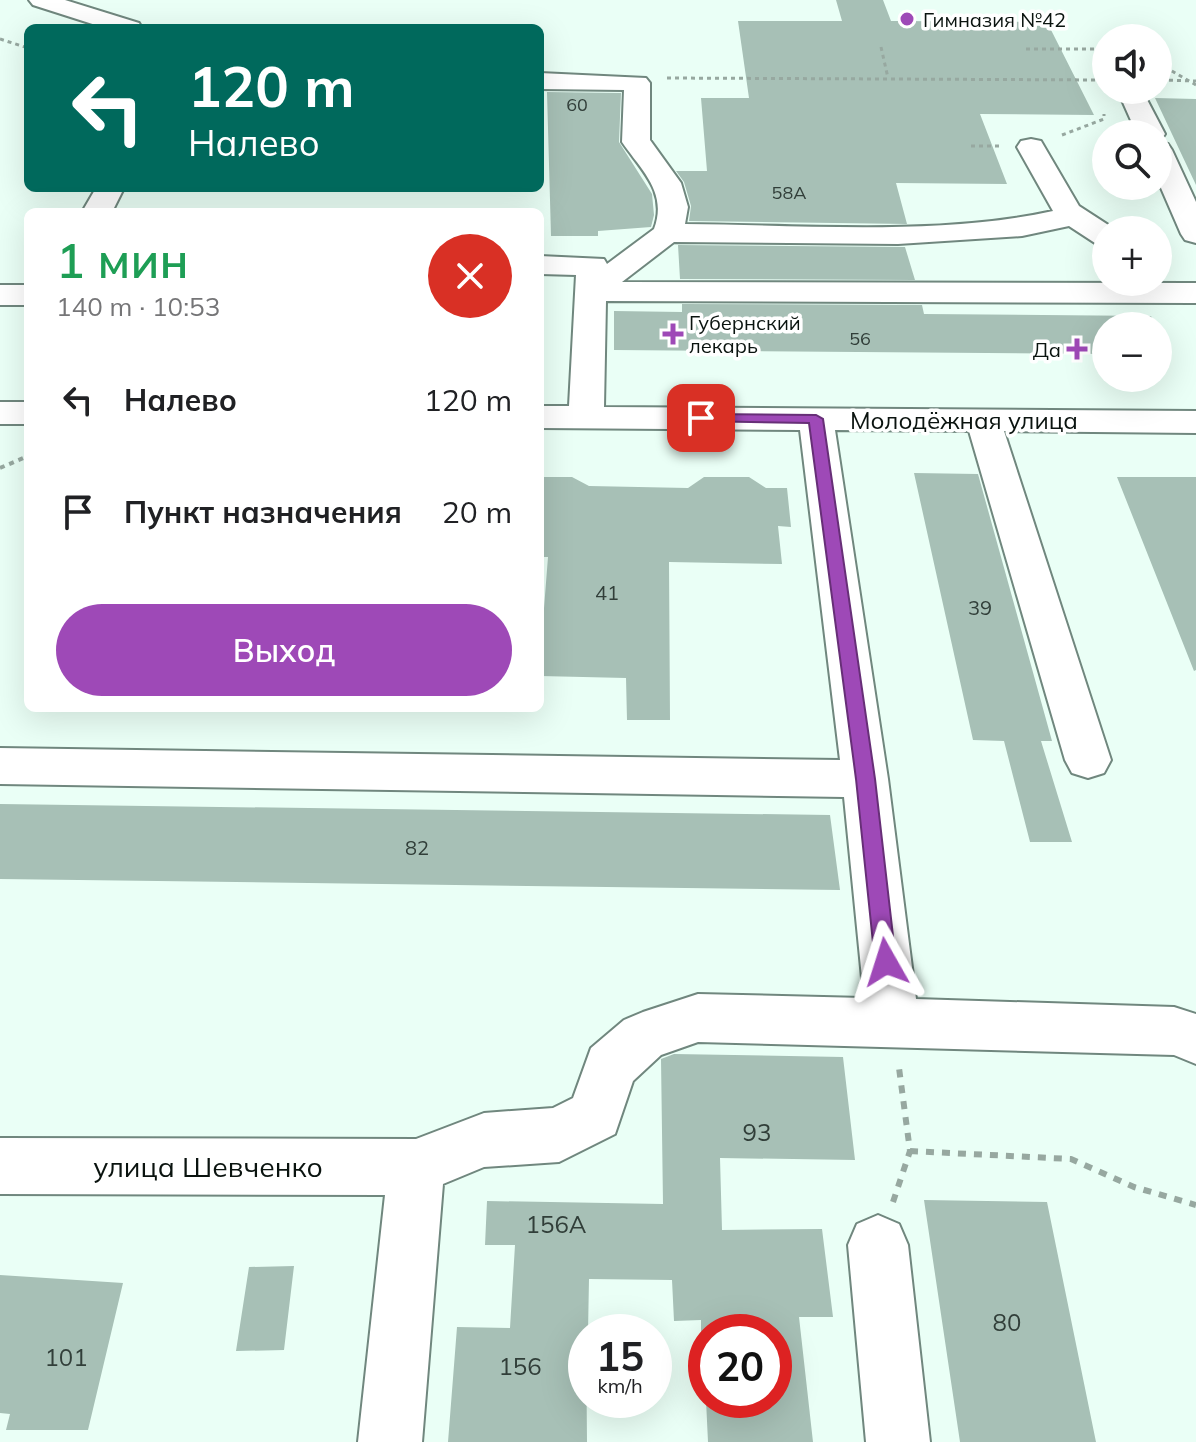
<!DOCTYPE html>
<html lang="ru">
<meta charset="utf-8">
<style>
:root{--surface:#fff;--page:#f2f2f2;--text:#202124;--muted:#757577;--accent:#9e49b7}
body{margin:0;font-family:Mulish,sans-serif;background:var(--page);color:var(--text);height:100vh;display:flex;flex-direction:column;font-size:30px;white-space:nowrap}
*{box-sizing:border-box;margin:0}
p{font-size:26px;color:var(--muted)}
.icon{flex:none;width:44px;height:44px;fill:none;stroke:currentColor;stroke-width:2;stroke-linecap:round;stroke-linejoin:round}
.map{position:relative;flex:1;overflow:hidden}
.details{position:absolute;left:24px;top:208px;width:520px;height:504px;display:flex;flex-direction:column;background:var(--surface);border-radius:12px;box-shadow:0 8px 32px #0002}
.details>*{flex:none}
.top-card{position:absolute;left:24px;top:24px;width:520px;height:168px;border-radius:12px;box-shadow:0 8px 32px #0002;background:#00695c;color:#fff;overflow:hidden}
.fabs{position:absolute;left:1092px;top:24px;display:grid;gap:16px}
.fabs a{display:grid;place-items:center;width:80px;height:80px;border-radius:50%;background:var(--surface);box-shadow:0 8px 32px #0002;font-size:40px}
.speed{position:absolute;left:568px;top:1314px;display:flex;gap:16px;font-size:40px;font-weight:700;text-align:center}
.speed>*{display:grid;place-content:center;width:104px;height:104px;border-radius:50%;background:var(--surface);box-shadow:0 8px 32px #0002;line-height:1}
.speed small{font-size:20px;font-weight:400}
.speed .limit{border:12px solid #d22;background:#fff;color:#111}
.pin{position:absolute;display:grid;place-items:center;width:68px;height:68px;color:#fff;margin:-34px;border-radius:16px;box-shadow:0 4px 12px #0006}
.me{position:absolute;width:88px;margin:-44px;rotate:354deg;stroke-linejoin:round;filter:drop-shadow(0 0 6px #0008)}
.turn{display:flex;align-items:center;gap:28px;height:168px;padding:0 32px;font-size:36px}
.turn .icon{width:104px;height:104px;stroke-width:2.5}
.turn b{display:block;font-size:56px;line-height:68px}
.round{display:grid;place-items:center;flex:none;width:84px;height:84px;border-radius:42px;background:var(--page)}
.overview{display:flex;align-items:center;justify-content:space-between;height:136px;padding:0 32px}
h1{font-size:48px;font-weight:600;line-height:60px;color:#1e9e55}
.button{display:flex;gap:16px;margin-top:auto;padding:16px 32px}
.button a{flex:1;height:92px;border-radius:48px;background:var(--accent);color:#fff;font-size:32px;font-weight:600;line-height:92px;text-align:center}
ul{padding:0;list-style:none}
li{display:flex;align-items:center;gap:24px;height:112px;padding:0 32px}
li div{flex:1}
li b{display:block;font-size:30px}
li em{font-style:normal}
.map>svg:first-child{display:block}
.building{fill:#a7c0b6}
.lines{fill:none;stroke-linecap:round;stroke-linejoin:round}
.minor-casing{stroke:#70877e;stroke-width:4}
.path-far2{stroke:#97a8a0;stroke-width:3;stroke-dasharray:4 4;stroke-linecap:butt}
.path-far1{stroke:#97a8a0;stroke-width:4;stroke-dasharray:5 5;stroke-linecap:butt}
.path{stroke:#97a8a0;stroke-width:6;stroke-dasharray:8 8;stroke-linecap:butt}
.minor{fill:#fff;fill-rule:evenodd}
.route{fill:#9e49b7;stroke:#672f77;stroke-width:2}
.poi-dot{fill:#9e49b7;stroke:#fff;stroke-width:3}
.labels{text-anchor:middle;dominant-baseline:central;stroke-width:7;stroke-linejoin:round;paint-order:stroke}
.far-number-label{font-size:18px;fill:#313e39}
.far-poi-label{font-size:20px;fill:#0a130f;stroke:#fff;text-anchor:start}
.number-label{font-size:20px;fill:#313e39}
.street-label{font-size:24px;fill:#0a130f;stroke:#fff}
.near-number-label{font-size:24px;fill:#313e39}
.near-street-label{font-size:28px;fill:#0a130f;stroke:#fff}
</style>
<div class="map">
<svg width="1196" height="1442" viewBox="0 0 1196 1442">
<rect width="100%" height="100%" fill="#eafff6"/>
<path class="building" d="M836 0H883L891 21 1047 22 1094 115 980 114 1007 184 896 183 907 224 689 221 691 206 684 182 676 171H707L701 98H749L738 21H842Z
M547 92 621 93 619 142 652 194 654 215 651 227 598 231V236H551Z
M1155 98 1196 99V185Z
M678 245 905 247 915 280 680 279Z
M682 304 922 305 924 314 1151 316 1156 326H1106V354L614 350V311L682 312Z
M914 473 978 474 1052 741H1041L1072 842H1030L1004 741 973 740Z
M540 477H572L589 486 688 488 704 477H749L766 488H787L791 527 778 526 782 564 669 562 670 720H627L626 678 540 676V620L543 621 548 557H540Z
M1117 477H1196V670L1194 671Z
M0 804 830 815 840 890 0 879Z
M674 1054 843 1057 855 1160 720 1158 722 1230 822 1229 833 1317H799L813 1442H708L706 1400H774V1332H701V1320L674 1321 672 1280 589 1279 588 1332H586L587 1442H448L457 1327 510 1328 515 1245H485L487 1201 663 1204 661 1059Z
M924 1200 1047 1202 1096 1442H960Z
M294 1266 284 1350 236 1351 249 1267Z
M0 1275 123 1283 88 1430H6L10 1414 0 1413Z"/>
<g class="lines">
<defs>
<path id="minor" d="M29 0H65L139 23 142 28H105L33 5Z
M540 73 646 78 650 83V140L681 183 688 207 685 224C803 225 938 236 1053 211L1017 147 1021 141 1031 139 1041 141 1079 206 1116 230H1106V246L1095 243 1069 226 1022 236 898 244 674 242 622 282 1196 283V303L606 301 604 407 1196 411V433L1004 431 1111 760 1104 773 1088 778 1072 773 1065 760 969 431 835 430 888 779 916 999 1174 1007 1196 1014V1064L1174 1055 698 1042 661 1055 633 1081 615 1134 559 1162 484 1167 443 1184 422 1442H358L385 1195 0 1194V1138L416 1139 484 1113 553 1108 573 1098 591 1048 624 1020 643 1012 698 994 864 998 844 797 0 784V748L840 760 800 430 540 428V406H569L576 275 540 274V256L604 259 607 264 654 229C668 192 641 170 622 142L624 90 540 89Z
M1134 90 1143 92 1165 134 1161 140H1158V134H1137L1121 98 1125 92Z
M1158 142 1168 144 1172 150 1196 202V243L1185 240 1181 234 1158 181Z
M96 188H124L112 212H82Z
M0 285H28V305H0Z
M0 402H28V424H0Z
M878 1215 899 1224 908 1245 930 1442H866L848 1245 857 1224Z"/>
</defs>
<use href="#minor" class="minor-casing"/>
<path class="path-far2" d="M0 39 28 48
M881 47 888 78
M1026 49H1106
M1158 63 1196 85
M667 78 1106 80
M1161 80 1196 81
M1062 135 1104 119V114
M971 146H1002"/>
<path class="path-far1" d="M0 468 28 456"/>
<path class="path" d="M910 1151 1071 1159 1134 1187 1196 1205
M893 1202 910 1151 899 1068"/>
<use href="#minor" class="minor"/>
</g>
<path class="route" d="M701 414 816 415 823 419 875 779 896 962 893 969 886 971 878 969 875 962 856 779 809 423 696 421 694 418Z"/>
<g class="poi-dot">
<circle cx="907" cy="19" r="8"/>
<path d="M669 322h8v8h8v8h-8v8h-8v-8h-8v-8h8z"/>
<path d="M1073 337h8v8h8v8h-8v8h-8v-8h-8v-8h8z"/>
</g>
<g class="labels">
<g class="far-number-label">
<text x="577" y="104">60</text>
<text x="789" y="192">58А</text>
<text x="860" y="338">56</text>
</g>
<g class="far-poi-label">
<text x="923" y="19">Гимназия №42</text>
<text x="689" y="322">Губернский<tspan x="689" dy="23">лекарь</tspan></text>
<text x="1061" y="349" text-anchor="end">Да</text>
</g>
<g class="number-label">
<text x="607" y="592">41</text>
<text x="980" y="607">39</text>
<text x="417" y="847">82</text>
</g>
<g class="street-label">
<text x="964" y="420">Молодёжная улица</text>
</g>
<g class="near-number-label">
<text x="757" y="1132">93</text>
<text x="556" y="1224">156А</text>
<text x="1007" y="1322">80</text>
<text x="66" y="1357">101</text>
<text x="520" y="1366">156</text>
</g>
<g class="near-street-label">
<text x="208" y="1166">улица Шевченко</text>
</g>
</g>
</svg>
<div class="fabs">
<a><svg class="icon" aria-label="sound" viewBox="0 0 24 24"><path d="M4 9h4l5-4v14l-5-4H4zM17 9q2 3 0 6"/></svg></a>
<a><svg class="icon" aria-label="search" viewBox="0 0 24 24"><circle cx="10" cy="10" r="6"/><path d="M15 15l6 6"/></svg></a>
<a>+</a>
<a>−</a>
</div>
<div class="speed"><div>15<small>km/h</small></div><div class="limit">20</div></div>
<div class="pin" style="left:701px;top:418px;background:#d93025"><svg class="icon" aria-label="arrive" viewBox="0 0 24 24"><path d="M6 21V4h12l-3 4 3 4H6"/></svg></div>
<svg class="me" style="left:886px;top:962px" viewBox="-20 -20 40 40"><path d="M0-17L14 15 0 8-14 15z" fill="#9e49b7" stroke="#fff" stroke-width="4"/></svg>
<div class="top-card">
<div class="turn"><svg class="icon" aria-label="left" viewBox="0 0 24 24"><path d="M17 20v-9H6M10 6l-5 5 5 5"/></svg><div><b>120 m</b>Налево</div></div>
</div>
<section class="details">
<div class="overview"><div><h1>1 мин</h1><p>140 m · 10:53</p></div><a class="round" style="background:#d93025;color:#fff"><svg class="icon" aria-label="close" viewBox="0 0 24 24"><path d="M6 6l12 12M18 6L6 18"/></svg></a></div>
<ul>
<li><svg class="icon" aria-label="left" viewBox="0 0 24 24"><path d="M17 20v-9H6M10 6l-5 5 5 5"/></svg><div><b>Налево</b></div><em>120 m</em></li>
<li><svg class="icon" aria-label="arrive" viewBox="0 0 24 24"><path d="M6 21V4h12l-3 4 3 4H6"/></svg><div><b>Пункт назначения</b></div><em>20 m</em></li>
</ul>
<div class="button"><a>Выход</a></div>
</section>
</div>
